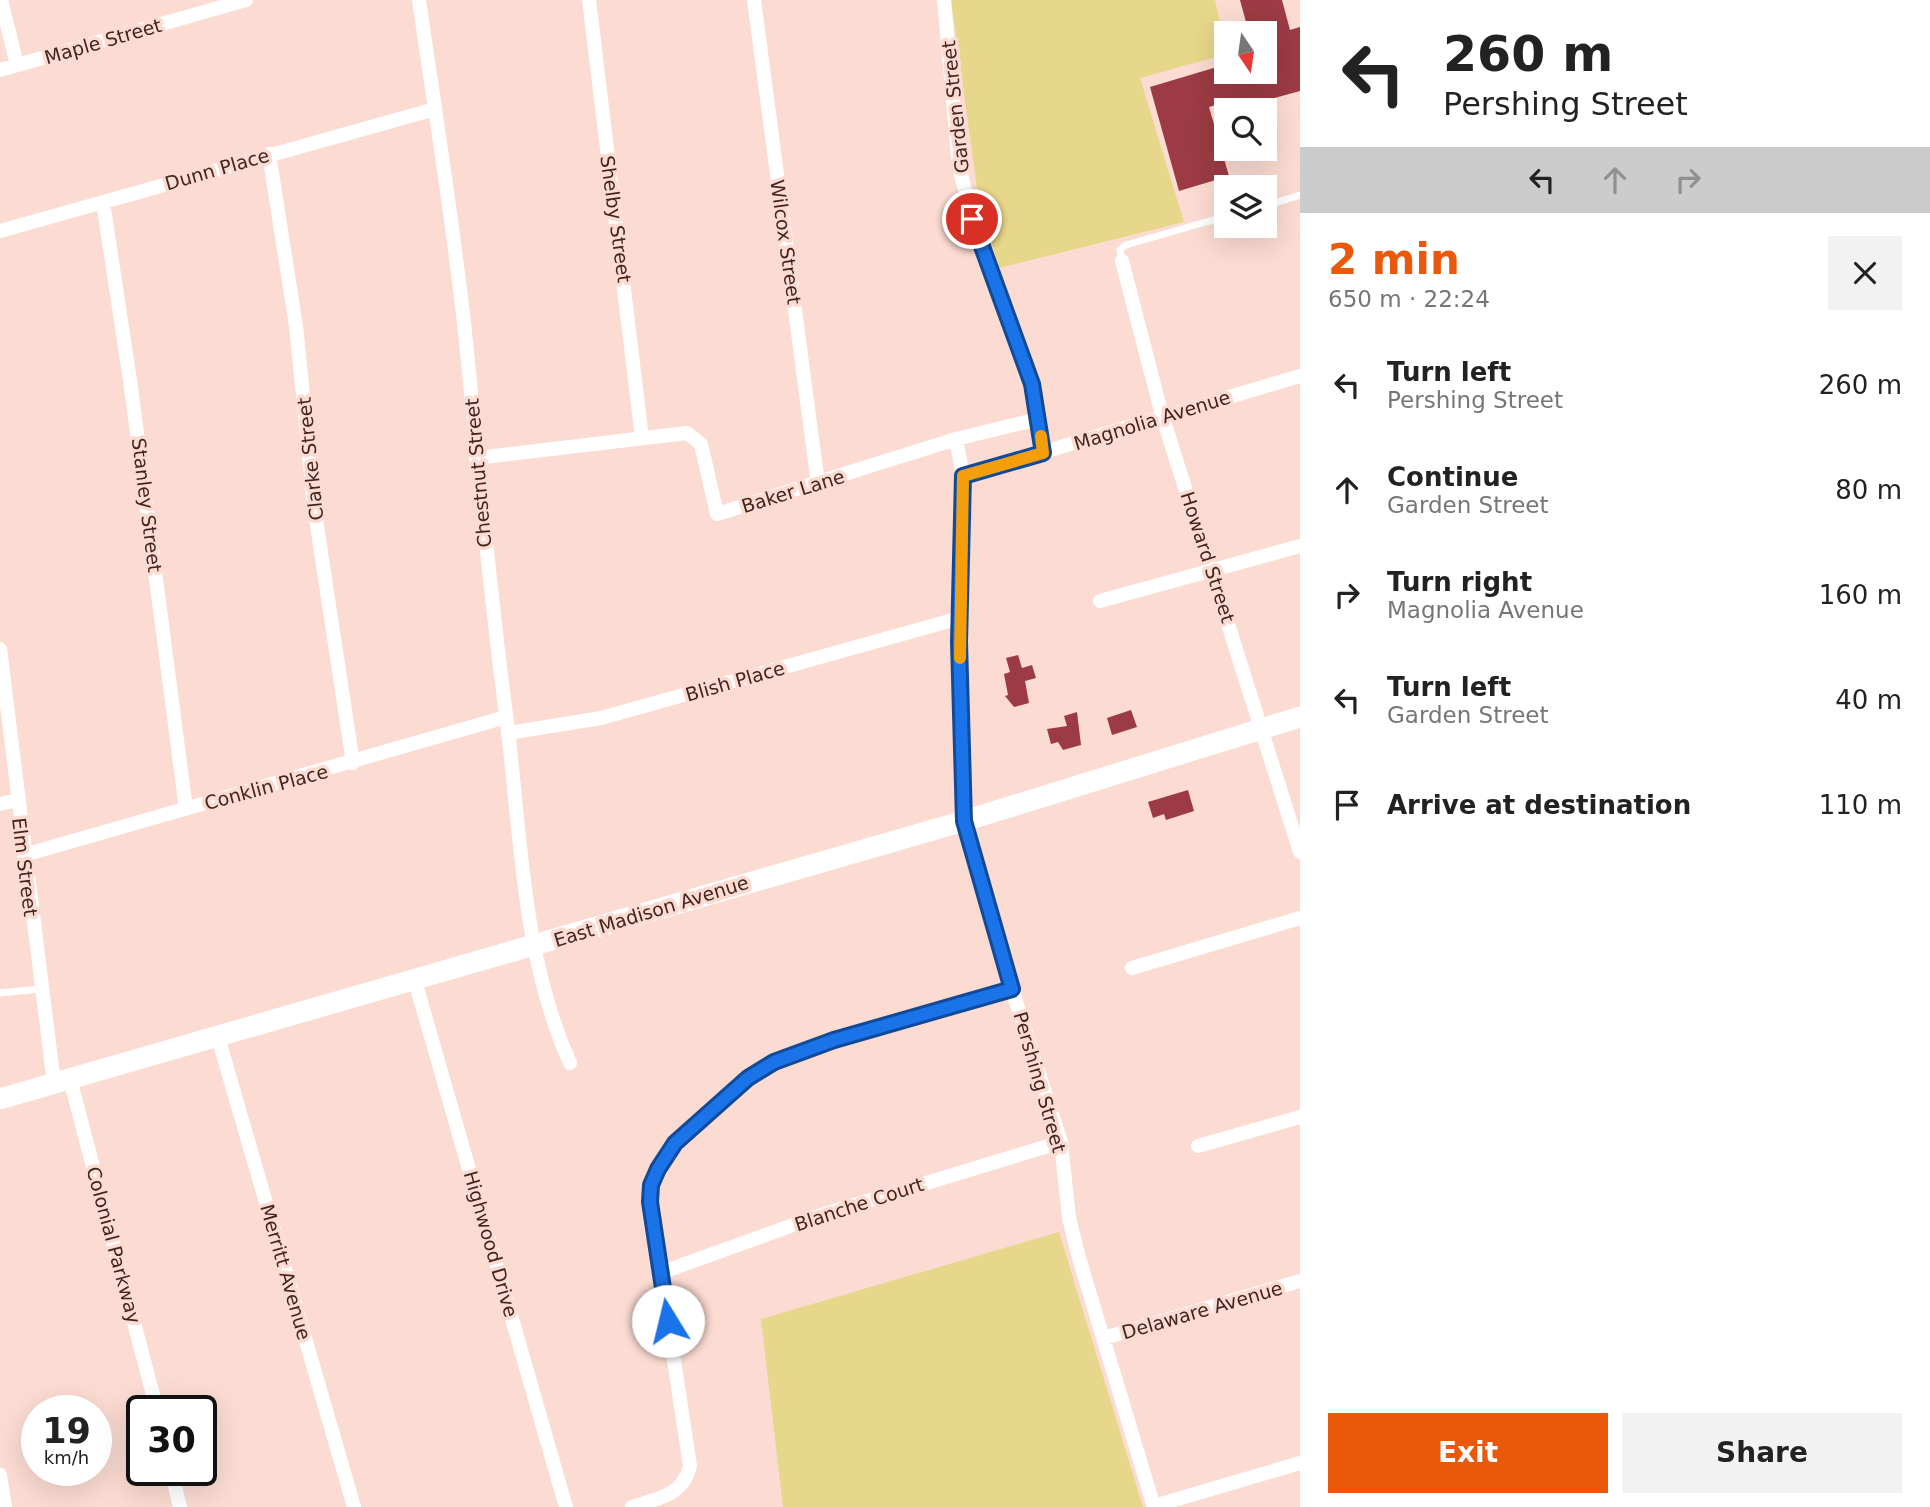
<!DOCTYPE html>
<meta charset="utf-8">
<style>
:root{--surface:#fff;--page:#f2f2f2;--text:#222;--muted:#767676;--accent:#ea580c}
body{margin:0;font-family:"DejaVu Sans",sans-serif;background:var(--page);color:var(--text);height:100vh;display:flex;flex-direction:column;font-size:26px;white-space:nowrap}
*{box-sizing:border-box;margin:0}
p{font-size:23px;color:var(--muted)}
.icon{flex:none;width:38px;height:38px;fill:none;stroke:currentColor;stroke-width:2;stroke-linecap:round;stroke-linejoin:round}
.map{position:relative;flex:1;overflow:hidden}
.drawer{display:flex;flex-direction:column;background:var(--surface);width:630px}
.drawer>*{flex:none}
.banner{background:#fff;color:var(--text);overflow:hidden}
.needle{width:46px;rotate:167deg}
.buttons{position:absolute;left:1214px;top:21px;display:grid;gap:14px}
.buttons a{display:grid;place-items:center;width:63px;height:63px;border-radius:0px;background:var(--surface);box-shadow:0 7px 28px #0002;font-size:35px}
.speed{position:absolute;left:21px;top:1395px;display:flex;gap:14px;font-size:35px;font-weight:700;text-align:center}
.speed>*{display:grid;place-content:center;width:91px;height:91px;border-radius:50%;background:var(--surface);box-shadow:0 7px 28px #0002;line-height:1}
.speed small{font-size:18px;font-weight:400}
.speed .limit{border:4px solid #111;border-radius:10px;background:#fff;color:#111}
.pin{position:absolute;display:grid;place-items:center;width:60px;height:60px;color:#fff;margin:-30px;border:4px solid #fff;border-radius:50%;box-shadow:0 2px 7px #0007}
.me{position:absolute;width:77px;margin:-38px;rotate:351deg;stroke-linejoin:round;filter:drop-shadow(0 0 5px #0008)}
.turn{display:flex;align-items:center;gap:24px;height:147px;padding:0 28px;font-size:32px}
.turn .icon{width:91px;height:91px;stroke-width:2.5}
.turn b{display:block;font-size:49px;line-height:60px}
.lanes{display:flex;align-items:center;height:66px;padding:0 28px;background:#0003;justify-content:center;gap:35px;direction:ltr}
.lanes .off{opacity:.35}
.round{display:grid;place-items:center;flex:none;width:74px;height:74px;border-radius:0px;background:var(--page)}
.overview{display:flex;align-items:center;justify-content:space-between;height:119px;padding:0 28px}
h1{font-size:42px;font-weight:800;line-height:52px;color:var(--accent)}
.primary-button{display:flex;gap:14px;margin-top:auto;padding:14px 28px}
.primary-button a{flex:1;height:80px;border-radius:0px;background:var(--accent);color:#fff;font-size:28px;font-weight:800;line-height:80px;text-align:center}
.primary-button a+a{background:var(--page);color:var(--text)}
ul{padding:0;list-style:none}
li{display:flex;align-items:center;gap:21px;height:105px;padding:0 28px}
li div{flex:1}
li b{display:block;font-size:26px}
li em{font-style:normal}
main{display:flex;flex:1;min-height:0}
.map>svg:first-child{display:block}
.green{fill:#e7d78a}
.building{fill:#9c3b43}
.lines{fill:none;stroke-linecap:round;stroke-linejoin:round}
.lane{stroke:#fff;stroke-width:7}
.street{stroke:#fff;stroke-width:14}
.secondary{stroke:#fff;stroke-width:21}
.route-casing{stroke:#114b97;stroke-width:18}
.route{stroke:#1a73e8;stroke-width:12}
.slow{stroke:#f59e0b;stroke-width:12}
.labels{text-anchor:middle;dominant-baseline:central;stroke-width:7;stroke-linejoin:round;paint-order:stroke}
.street-label{font-size:19px;fill:#42261c;stroke:#fbdbd2}
</style>
<main>
<div class="map">
<svg width="1300" height="1507" viewBox="0 0 1300 1507">
<rect width="100%" height="100%" fill="#fbdbd2"/>
<path class="green" d="M951 0H1215L1227 54 1140 78 1184 222 999 268 977 188Z
M1059 1232 1143 1507H783L761 1319Z"/>
<path class="building" d="M1240 0H1282L1290 30 1300 27V91L1267 100 1273 121 1265 123V110H1227L1226 118 1222 103 1209 107 1229 176 1179 191 1150 87 1227 64V72H1265V33H1249Z
M1018 655 1022 668 1032 665 1036 678 1025 681 1029 703 1014 707 1005 696 1008 695 1004 674 1010 672 1006 658Z
M1131 710 1137 727 1112 735 1107 718Z
M1077 712 1081 745 1063 750 1058 742 1051 744 1047 729 1067 726 1064 716Z
M1188 790 1194 811 1166 820 1164 814 1153 818 1148 802Z"/>
<g class="lines">
<path class="lane" d="M1265 206 1300 195
M1122 261 1120 250 1126 245 1227 216
M0 993 40 989"/>
<path class="street" d="M1 0 17 65
M419 0C435 111 453 221 465 332 478 460 489 587 506 714 521 831 521 954 570 1063
M589 0 642 438
M754 0 818 484
M944 0 959 167 979 244 1032 384 1043 453
M0 70 246 0
M269 154 296 326 314 506 353 763
M103 202 131 387 186 809
M0 231 435 109
M1122 261 1162 415 1300 852
M956 439 963 476 959 642 964 821 1012 989 1061 1142 1069 1218 1079 1258 1154 1507
M476 458 687 433 701 444 717 514 956 439 1038 419
M963 476 1300 376
M1100 601 1300 546
M0 649 54 1083
M508 733 601 718 960 618
M0 804 17 800
M24 855 506 717
M1132 968 1300 918
M415 981 566 1507
M218 1037 354 1507
M70 1079 157 1410
M1198 1146 1300 1117
M660 1273 818 1216 1061 1142
M1104 1338 1300 1281
M171 1470 180 1507
M0 1475 5 1507
M1154 1506 1300 1463
M632 1507C658 1498 683 1496 690 1466L650 1202 651 1185 658 1169 675 1143 748 1078 774 1062 834 1040 1012 989"/>
<path class="secondary" d="M0 1099 964 821 1300 717"/>
</g>
<g class="lines">
<defs>
<path id="route" d="M668 1321 650 1202 651 1185 658 1169 675 1143 748 1078 774 1062 834 1040 1012 989 964 821 959 642 963 476 1043 453 1032 384 972 219"/>
</defs>
<use href="#route" class="route-casing"/>
<use href="#route" class="route"/>
<path class="slow" d="M960 658 963 476 1043 453 1041 436"/>
</g>
<g class="labels">
<g class="street-label">
<text transform="translate(103 41) rotate(-16)">Maple Street</text>
<text transform="translate(955 107) rotate(-96)">Garden Street</text>
<text transform="translate(217 169) rotate(-16)">Dunn Place</text>
<text transform="translate(616 219) rotate(82)">Shelby Street</text>
<text transform="translate(786 242) rotate(82)">Wilcox Street</text>
<text transform="translate(1152 420) rotate(-17)">Magnolia Avenue</text>
<text transform="translate(310 459) rotate(-96)">Clarke Street</text>
<text transform="translate(478 473) rotate(-95)">Chestnut Street</text>
<text transform="translate(793 491) rotate(-17)">Baker Lane</text>
<text transform="translate(147 505) rotate(83)">Stanley Street</text>
<text transform="translate(1208 557) rotate(72)">Howard Street</text>
<text transform="translate(735 681) rotate(-16)">Blish Place</text>
<text transform="translate(266 787) rotate(-15)">Conklin Place</text>
<text transform="translate(25 867) rotate(83)">Elm Street</text>
<text transform="translate(651 911) rotate(-17)">East Madison Avenue</text>
<text transform="translate(1040 1082) rotate(74)">Pershing Street</text>
<text transform="translate(859 1204) rotate(-18)">Blanche Court</text>
<text transform="translate(491 1244) rotate(74)">Highwood Drive</text>
<text transform="translate(114 1245) rotate(75)">Colonial Parkway</text>
<text transform="translate(286 1272) rotate(74)">Merritt Avenue</text>
<text transform="translate(1202 1310) rotate(-16)">Delaware Avenue</text>
</g>
</g>
</svg>
<div class="buttons">
<a><svg class="needle" viewBox="-14 -14 28 28"><path d="M0-13l5 13h-10z" fill="#e53935"/><path d="M0 13l5-13h-10z" fill="#767676"/></svg></a>
<a><svg class="icon" aria-label="search" viewBox="0 0 24 24"><circle cx="10" cy="10" r="6"/><path d="M15 15l6 6"/></svg></a>
<a><svg class="icon" aria-label="layers" viewBox="0 0 24 24"><path d="M12 4l9 5-9 5-9-5zM3 14l9 5 9-5"/></svg></a>
</div>
<div class="speed"><div>19<small>km/h</small></div><div class="limit">30</div></div>
<div class="pin" style="left:972px;top:219px;background:#d93025"><svg class="icon" aria-label="arrive" viewBox="0 0 24 24"><path d="M6 21V4h12l-3 4 3 4H6"/></svg></div>
<svg class="me" style="left:668px;top:1321px" viewBox="-20 -20 40 40"><circle r="19" fill="#fff"/><path d="M0-13L10 11 0 6-10 11z" fill="#1a73e8"/></svg>
</div>
<section class="drawer">
<div class="banner">
<div class="turn"><svg class="icon" aria-label="left" viewBox="0 0 24 24"><path d="M17 20v-9H6M10 6l-5 5 5 5"/></svg><div><b>260 m</b>Pershing Street</div></div>
<div class="lanes"><svg class="icon" aria-label="left" viewBox="0 0 24 24"><path d="M17 20v-9H6M10 6l-5 5 5 5"/></svg><svg class="icon off" aria-label="ahead" viewBox="0 0 24 24"><path d="M12 20V5M6 11l6-6 6 6"/></svg><svg class="icon off" aria-label="right" viewBox="0 0 24 24"><path d="M7 20v-9h11M14 6l5 5-5 5"/></svg></div>
</div>
<div class="overview"><div><h1>2 min</h1><p>650 m · 22:24</p></div><a class="round"><svg class="icon" aria-label="close" viewBox="0 0 24 24"><path d="M6 6l12 12M18 6L6 18"/></svg></a></div>
<ul>
<li><svg class="icon" aria-label="left" viewBox="0 0 24 24"><path d="M17 20v-9H6M10 6l-5 5 5 5"/></svg><div><b>Turn left</b><p>Pershing Street</p></div><em>260 m</em></li>
<li><svg class="icon" aria-label="ahead" viewBox="0 0 24 24"><path d="M12 20V5M6 11l6-6 6 6"/></svg><div><b>Continue</b><p>Garden Street</p></div><em>80 m</em></li>
<li><svg class="icon" aria-label="right" viewBox="0 0 24 24"><path d="M7 20v-9h11M14 6l5 5-5 5"/></svg><div><b>Turn right</b><p>Magnolia Avenue</p></div><em>160 m</em></li>
<li><svg class="icon" aria-label="left" viewBox="0 0 24 24"><path d="M17 20v-9H6M10 6l-5 5 5 5"/></svg><div><b>Turn left</b><p>Garden Street</p></div><em>40 m</em></li>
<li><svg class="icon" aria-label="arrive" viewBox="0 0 24 24"><path d="M6 21V4h12l-3 4 3 4H6"/></svg><div><b>Arrive at destination</b></div><em>110 m</em></li>
</ul>
<div class="primary-button"><a>Exit</a><a>Share</a></div>
</section>
</main>
